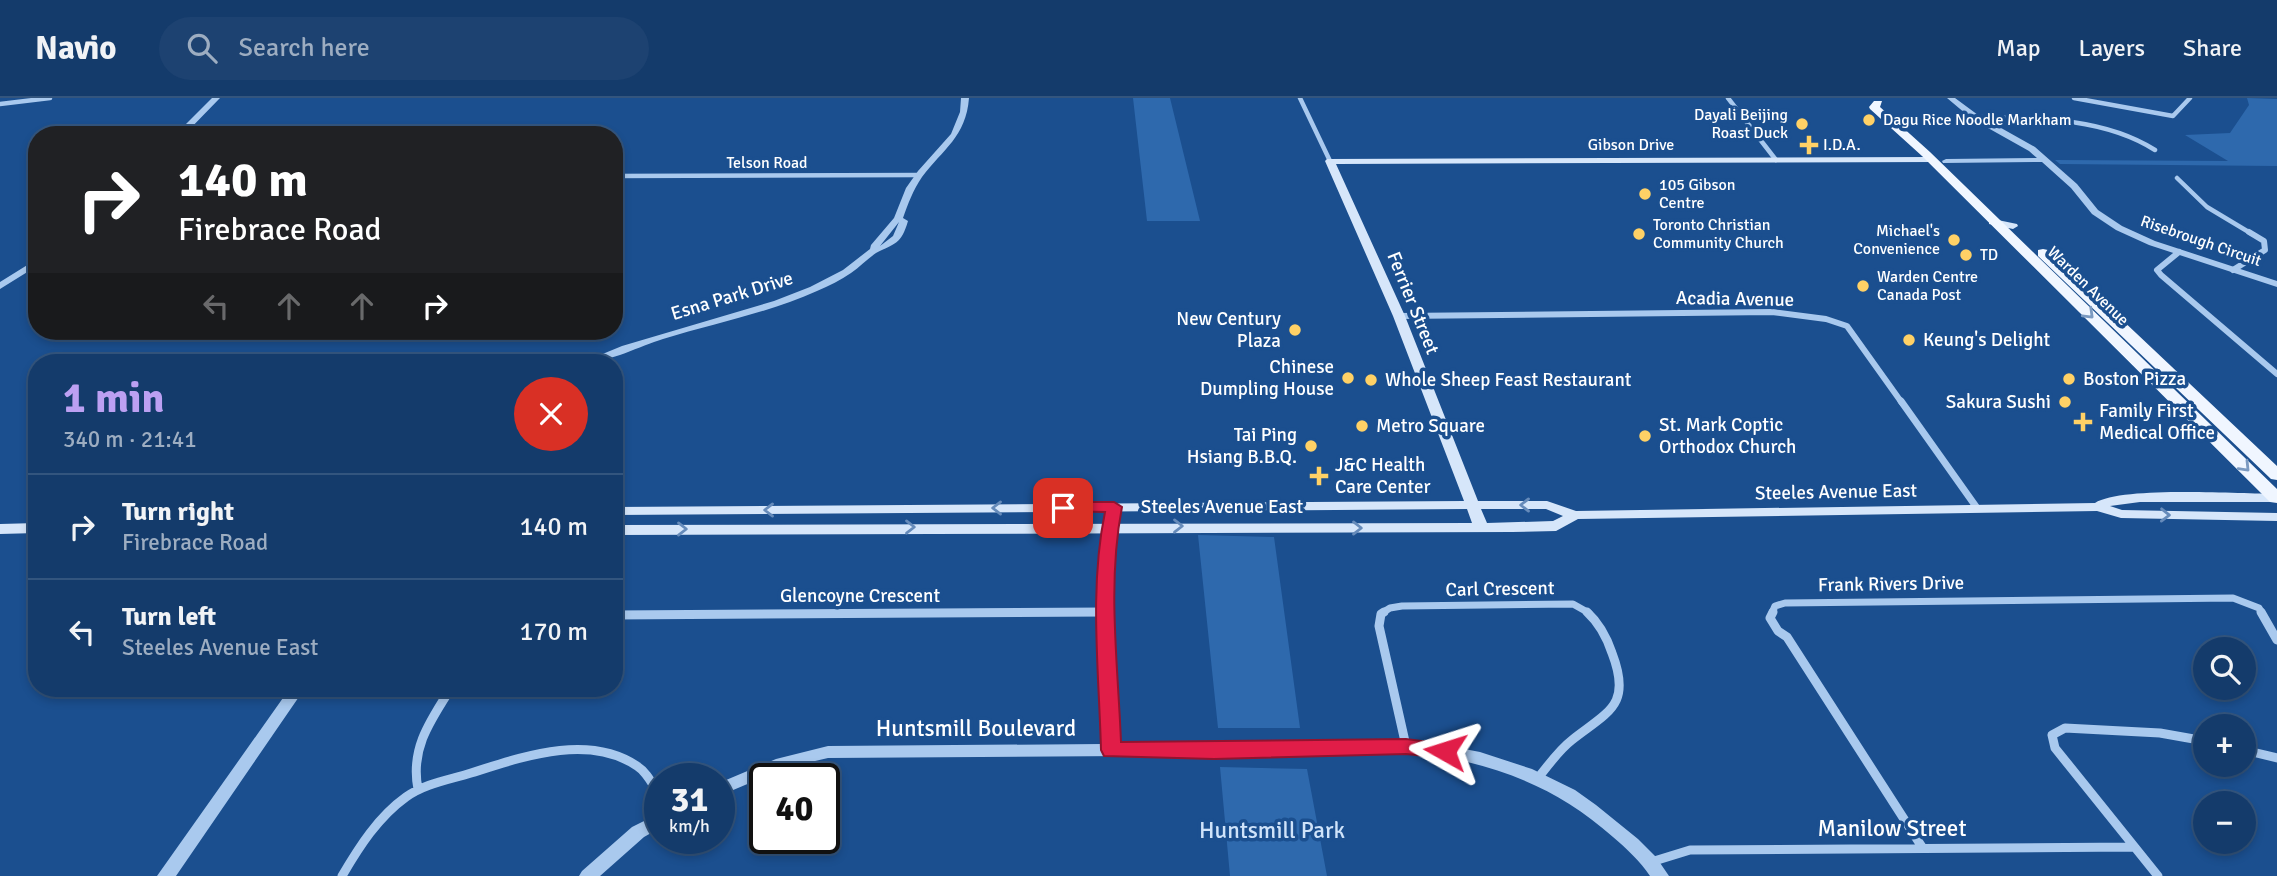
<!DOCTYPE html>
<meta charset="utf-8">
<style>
:root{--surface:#143b6b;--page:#1d4271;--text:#f1f3f6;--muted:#9dadc1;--line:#33557e;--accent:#bca0f2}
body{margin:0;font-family:Signika,sans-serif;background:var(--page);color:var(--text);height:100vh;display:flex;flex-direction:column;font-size:26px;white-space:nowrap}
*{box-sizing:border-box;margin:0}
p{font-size:23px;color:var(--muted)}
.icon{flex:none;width:38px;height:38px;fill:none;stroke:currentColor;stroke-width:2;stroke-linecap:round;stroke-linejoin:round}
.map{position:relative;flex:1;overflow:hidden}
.drawer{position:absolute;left:28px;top:256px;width:595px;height:343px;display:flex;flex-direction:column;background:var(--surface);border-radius:28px;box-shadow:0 4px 10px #0003,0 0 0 2px var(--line)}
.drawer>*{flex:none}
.banner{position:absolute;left:28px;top:28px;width:595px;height:214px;border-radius:28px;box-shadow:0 4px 10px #0003,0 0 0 2px var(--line);background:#202124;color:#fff;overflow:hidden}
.buttons{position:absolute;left:2193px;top:539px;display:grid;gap:14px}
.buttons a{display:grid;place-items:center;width:63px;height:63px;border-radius:50%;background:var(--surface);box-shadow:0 4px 10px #0003,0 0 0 2px var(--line);font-size:35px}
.speed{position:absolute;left:644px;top:665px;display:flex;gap:14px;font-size:35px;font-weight:700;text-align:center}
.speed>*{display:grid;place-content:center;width:91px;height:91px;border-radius:50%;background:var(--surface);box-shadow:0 4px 10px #0003,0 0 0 2px var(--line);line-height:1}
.speed small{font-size:18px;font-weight:400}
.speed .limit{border:4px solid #111;border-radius:10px;background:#fff;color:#111}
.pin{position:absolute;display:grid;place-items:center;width:60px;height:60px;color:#fff;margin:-30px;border-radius:14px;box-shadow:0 4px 10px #0006}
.me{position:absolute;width:77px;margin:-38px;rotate:276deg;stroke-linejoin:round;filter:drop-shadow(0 0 5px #0008)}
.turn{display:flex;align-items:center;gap:24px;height:147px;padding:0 35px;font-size:32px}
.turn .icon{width:91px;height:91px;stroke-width:2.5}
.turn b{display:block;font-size:49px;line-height:60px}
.lanes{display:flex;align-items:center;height:66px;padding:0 35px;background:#0003;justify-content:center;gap:35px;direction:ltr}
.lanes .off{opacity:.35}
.round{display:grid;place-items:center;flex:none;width:74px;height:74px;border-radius:37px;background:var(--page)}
.headline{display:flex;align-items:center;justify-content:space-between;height:119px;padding:0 35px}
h1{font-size:42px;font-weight:700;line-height:52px;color:var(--accent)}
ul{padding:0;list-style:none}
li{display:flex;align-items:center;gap:21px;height:105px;padding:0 35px;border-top:2px solid var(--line)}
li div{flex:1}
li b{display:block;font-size:26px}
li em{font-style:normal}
header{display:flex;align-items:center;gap:42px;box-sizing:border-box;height:98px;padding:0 35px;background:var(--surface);border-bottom:2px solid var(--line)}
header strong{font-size:33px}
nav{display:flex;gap:38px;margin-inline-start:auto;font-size:24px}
.search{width:490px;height:63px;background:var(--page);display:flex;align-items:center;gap:18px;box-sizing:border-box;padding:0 24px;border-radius:38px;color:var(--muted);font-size:26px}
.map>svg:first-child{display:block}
.green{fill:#2e69ad}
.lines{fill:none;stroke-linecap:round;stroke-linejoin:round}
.minor-far3{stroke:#a9c9ee;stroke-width:4.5}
.minor-far2{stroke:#a9c9ee;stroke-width:6}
.minor-far1{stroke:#a9c9ee;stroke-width:7}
.minor{stroke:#a9c9ee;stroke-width:9}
.tertiary{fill:#a9c9ee;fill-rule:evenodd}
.secondary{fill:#d6e6fa;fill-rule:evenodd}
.primary{fill:#f0f6ff;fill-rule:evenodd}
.oneway{stroke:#7b9ac1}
.oneway2{stroke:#668bba}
.route{fill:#e11d48;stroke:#92132f;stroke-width:2}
.poi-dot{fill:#ffd166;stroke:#1b4f8f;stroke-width:2.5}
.labels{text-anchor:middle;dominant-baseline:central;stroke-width:7;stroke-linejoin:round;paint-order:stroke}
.far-poi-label{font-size:16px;fill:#fff;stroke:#1b4f8f;text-anchor:start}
.far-street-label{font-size:16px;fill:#fff;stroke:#1b4f8f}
.street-label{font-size:19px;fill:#fff;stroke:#1b4f8f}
.poi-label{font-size:19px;fill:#fff;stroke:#1b4f8f;text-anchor:start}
.near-street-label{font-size:23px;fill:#fff;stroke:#1b4f8f}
.near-park-label{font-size:23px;fill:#cfe3fa;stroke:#1b4f8f}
</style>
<header>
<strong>Navio</strong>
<div class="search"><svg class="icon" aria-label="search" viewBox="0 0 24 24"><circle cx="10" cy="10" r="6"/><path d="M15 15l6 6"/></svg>Search here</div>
<nav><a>Map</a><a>Layers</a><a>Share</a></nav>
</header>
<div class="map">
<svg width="2277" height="778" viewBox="0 0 2277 778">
<rect width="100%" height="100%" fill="#1b4f8f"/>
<path class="green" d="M1133 0H1170L1200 123H1147Z
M2247 0 2277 1V68L2060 66 2055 62 2228 63 2185 37 2230 35 2249 7Z
M1198 437 1274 439 1300 630H1218Z
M1220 669 1307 671 1327 778H1230Z"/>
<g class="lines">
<path class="minor-far3" d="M1300 0 1330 63
M1728 0 1776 62
M2074 0 2173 18 2190 0
M0 6 50 0
M1975 19C2035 20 2103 19 2155 52
M614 78 920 77
M2177 80 2207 109 2252 136"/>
<path class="minor-far2" d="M2179 154 2157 172 2161 177 2277 276
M2233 172 2265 152 2264 143 2249 134
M1399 218 1772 214 1826 221 1847 228 1902 305"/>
<path class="minor-far1" d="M1901 303 1977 410
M864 515 1106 514
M1382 515 1390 510 1402 508 1573 506 1589 515
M1772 515 1775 508 1785 505 2233 500 2259 510 2262 515"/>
<path class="minor" d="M1384 514 1381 516 1379 528 1406 648
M1773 514 1770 520 1778 533 1787 539 1922 749
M2261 514 2277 542
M614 517 1106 514
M2244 652 2277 660
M1539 679C1549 666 1559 652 1572 642 1609 613 1632 607 1612 555 1607 540 1599 525 1587 514
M418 691C410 651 430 623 451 590
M1651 764 1690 752 2134 749
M342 778C359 749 378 719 406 699 426 685 449 682 471 675 522 659 588 635 637 668 648 675 653 688 660 698
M2158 778 2055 650 2052 637 2065 630 2160 635 2205 643"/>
<path class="tertiary" d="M212 0H220L184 37H175Z
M961 0H969C966 39 943 51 922 79 913 92 908 106 903 120L908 123C901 147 895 145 876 155 867 161 860 169 851 175 841 182 829 188 817 193 768 215 715 225 663 241 640 248 610 264 587 264L588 262 622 248 774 203 810 189 843 172 870 151 871 147 894 120 906 90 918 73 951 36 960 14ZM899 124 893 138 880 148Z
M1947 0H1955L1978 17 2035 49 2077 86 2098 112 2122 128 2155 143 2277 183V189L2149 147 2116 132 2092 116 2071 90 2042 64 1943 65 1942 63 1946 61 2037 60 2029 53 1972 21Z
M37 161V168L0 191V184Z
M1114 405 1120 409C1108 488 1118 566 1119 646L1428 644 1480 654 1532 671 1575 692 1596 707 1638 741 1656 759 1669 778H1650C1640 763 1627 751 1613 739 1558 690 1500 668 1428 656L828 660 785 670 719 698V685L776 661 828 648 1103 646 1099 500 1103 439 1108 409Z
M290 590H305L176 778H157Z
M660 715V730L644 739 600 778H579L582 773 632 729Z"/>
<path class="secondary" d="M1932 59 1937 62 1935 64 1336 66 1405 218 1478 403H1547L1576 413 2095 405C2122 388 2239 396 2277 396V404H2140L2110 408 2122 412 2277 415V423L2121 420 2097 413 1578 421 1556 433 1512 434 614 437V427L1472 425 1467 411 614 417V409L1464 403 1393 218 1325 63 1327 61ZM1481 411H1546L1563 418 1553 423 1487 425Z
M1993 121 2017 126 2018 128 2013 131 1989 126V122Z
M37 425V435L0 436V426Z"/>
<path class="primary" d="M1874 3H1882L1880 9 1930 54 2277 391V405L2270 404 1922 58 1870 11 1869 9Z
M2043 151 2048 152 2277 368V382L2271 381 2038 158V152Z"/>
</g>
<defs><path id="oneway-chevron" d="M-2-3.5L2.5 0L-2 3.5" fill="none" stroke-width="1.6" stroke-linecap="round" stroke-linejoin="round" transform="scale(1.75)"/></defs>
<g class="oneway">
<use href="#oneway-chevron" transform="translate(2089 216) rotate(44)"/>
<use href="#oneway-chevron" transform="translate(2245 369) rotate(46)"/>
</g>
<g class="oneway2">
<use href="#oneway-chevron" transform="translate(1525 407) rotate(180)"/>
<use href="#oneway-chevron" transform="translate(997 410) rotate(180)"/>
<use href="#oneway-chevron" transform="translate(769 412) rotate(180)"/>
<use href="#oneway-chevron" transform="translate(2165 417) rotate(1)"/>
<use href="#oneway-chevron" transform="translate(1178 428)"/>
<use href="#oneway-chevron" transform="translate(910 429)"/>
<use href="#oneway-chevron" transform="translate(1357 430)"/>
<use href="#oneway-chevron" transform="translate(682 431)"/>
</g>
<path class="route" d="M1063 404H1114L1122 409C1107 486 1118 567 1121 644L1406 641 1452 647 1455 653 1452 658 1445 660 1406 656 1214 661 1104 658 1101 652C1099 574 1089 491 1105 414L1058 413 1055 410Z"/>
<g class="poi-dot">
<circle cx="1869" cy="22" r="7"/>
<circle cx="1802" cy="26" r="7"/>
<path d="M1805.5 36.5h7v7h7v7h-7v7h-7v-7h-7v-7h7z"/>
<circle cx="1645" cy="96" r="7"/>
<circle cx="1639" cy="136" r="7"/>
<circle cx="1954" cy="142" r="7"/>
<circle cx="1966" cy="157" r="7"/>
<circle cx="1863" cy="188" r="7"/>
<circle cx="1295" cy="232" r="7"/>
<circle cx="1909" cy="242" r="7"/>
<circle cx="1348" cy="280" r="7"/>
<circle cx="2069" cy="281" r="7"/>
<circle cx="1371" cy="282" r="7"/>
<circle cx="2065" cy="304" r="7"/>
<path d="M2079.5 313.5h7v7h7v7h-7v7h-7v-7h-7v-7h7z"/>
<circle cx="1362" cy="328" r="7"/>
<circle cx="1645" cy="338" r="7"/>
<circle cx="1311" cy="348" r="7"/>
<path d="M1315.5 367.5h7v7h7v7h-7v7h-7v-7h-7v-7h7z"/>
</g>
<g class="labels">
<g class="far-poi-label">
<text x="1788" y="17" text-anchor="end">Dayali Beijing<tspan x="1788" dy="18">Roast Duck</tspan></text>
<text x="1883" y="22">Dagu Rice Noodle Markham</text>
<text x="1823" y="47">I.D.A.</text>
<text x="1659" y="87">105 Gibson<tspan x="1659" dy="18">Centre</tspan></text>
<text x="1653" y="127">Toronto Christian<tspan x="1653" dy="18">Community Church</tspan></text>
<text x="1940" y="133" text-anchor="end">Michael's<tspan x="1940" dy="18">Convenience</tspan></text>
<text x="1980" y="157">TD</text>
<text x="1877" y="179">Warden Centre<tspan x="1877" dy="18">Canada Post</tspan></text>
</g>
<g class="far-street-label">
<text x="1631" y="47">Gibson Drive</text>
<text x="767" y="65">Telson Road</text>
<text transform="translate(2201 143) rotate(19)">Risebrough Circuit</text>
<text transform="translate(2088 188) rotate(44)">Warden Avenue</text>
</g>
<g class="street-label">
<text transform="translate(732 198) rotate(-17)">Esna Park Drive</text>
<text transform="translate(1735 201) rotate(1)">Acadia Avenue</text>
<text transform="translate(1413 205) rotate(68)">Ferrier Street</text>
<text transform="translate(1836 394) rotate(-1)">Steeles Avenue East</text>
<text x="1222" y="409">Steeles Avenue East</text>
<text transform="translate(1891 486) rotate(-1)">Frank Rivers Drive</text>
<text transform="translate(1500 491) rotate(-1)">Carl Crescent</text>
<text x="860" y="498">Glencoyne Crescent</text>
</g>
<g class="poi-label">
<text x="1281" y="221" text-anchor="end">New Century<tspan x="1281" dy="22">Plaza</tspan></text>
<text x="1923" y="242">Keung's Delight</text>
<text x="1334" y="269" text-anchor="end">Chinese<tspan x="1334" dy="22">Dumpling House</tspan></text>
<text x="2083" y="281">Boston Pizza</text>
<text x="1385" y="282">Whole Sheep Feast Restaurant</text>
<text x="2051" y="304" text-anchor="end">Sakura Sushi</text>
<text x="2099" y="313">Family First<tspan x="2099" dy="22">Medical Office</tspan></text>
<text x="1659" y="327">St. Mark Coptic<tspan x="1659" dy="22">Orthodox Church</tspan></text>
<text x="1376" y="328">Metro Square</text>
<text x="1297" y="337" text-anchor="end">Tai Ping<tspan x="1297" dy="22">Hsiang B.B.Q.</tspan></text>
<text x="1335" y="367">J&amp;C Health<tspan x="1335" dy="22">Care Center</tspan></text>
</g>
<g class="near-street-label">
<text x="976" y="630">Huntsmill Boulevard</text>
<text x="1892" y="730">Manilow Street</text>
</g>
<g class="near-park-label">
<text x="1272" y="732">Huntsmill Park</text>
</g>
</g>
</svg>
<div class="buttons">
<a><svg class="icon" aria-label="search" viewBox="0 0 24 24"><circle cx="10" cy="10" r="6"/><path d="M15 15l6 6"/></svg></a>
<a>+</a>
<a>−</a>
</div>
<div class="speed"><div>31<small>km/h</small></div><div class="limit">40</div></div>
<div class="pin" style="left:1063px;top:410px;background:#d93025"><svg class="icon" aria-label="arrive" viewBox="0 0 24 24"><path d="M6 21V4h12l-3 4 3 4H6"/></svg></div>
<svg class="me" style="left:1445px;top:653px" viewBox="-20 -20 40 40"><path d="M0-17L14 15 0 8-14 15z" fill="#e11d48" stroke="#fff" stroke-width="4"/></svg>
<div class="banner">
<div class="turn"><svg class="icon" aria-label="right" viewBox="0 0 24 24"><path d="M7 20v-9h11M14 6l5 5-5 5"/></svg><div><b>140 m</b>Firebrace Road</div></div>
<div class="lanes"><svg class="icon off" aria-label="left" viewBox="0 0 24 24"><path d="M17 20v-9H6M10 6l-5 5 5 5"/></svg><svg class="icon off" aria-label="ahead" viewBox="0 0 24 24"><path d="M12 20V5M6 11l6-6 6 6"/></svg><svg class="icon off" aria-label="ahead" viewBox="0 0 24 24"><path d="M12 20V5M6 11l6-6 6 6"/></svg><svg class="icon" aria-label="right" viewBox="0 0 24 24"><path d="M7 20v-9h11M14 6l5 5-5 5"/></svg></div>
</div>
<section class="drawer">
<div class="headline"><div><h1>1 min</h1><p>340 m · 21:41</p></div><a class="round" style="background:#d93025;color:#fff"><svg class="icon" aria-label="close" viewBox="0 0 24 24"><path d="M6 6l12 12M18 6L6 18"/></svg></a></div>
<ul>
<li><svg class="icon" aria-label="right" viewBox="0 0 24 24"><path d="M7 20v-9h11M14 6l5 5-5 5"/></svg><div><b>Turn right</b><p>Firebrace Road</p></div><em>140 m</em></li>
<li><svg class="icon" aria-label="left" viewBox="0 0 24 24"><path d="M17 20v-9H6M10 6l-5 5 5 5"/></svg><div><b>Turn left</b><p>Steeles Avenue East</p></div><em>170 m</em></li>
</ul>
</section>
</div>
